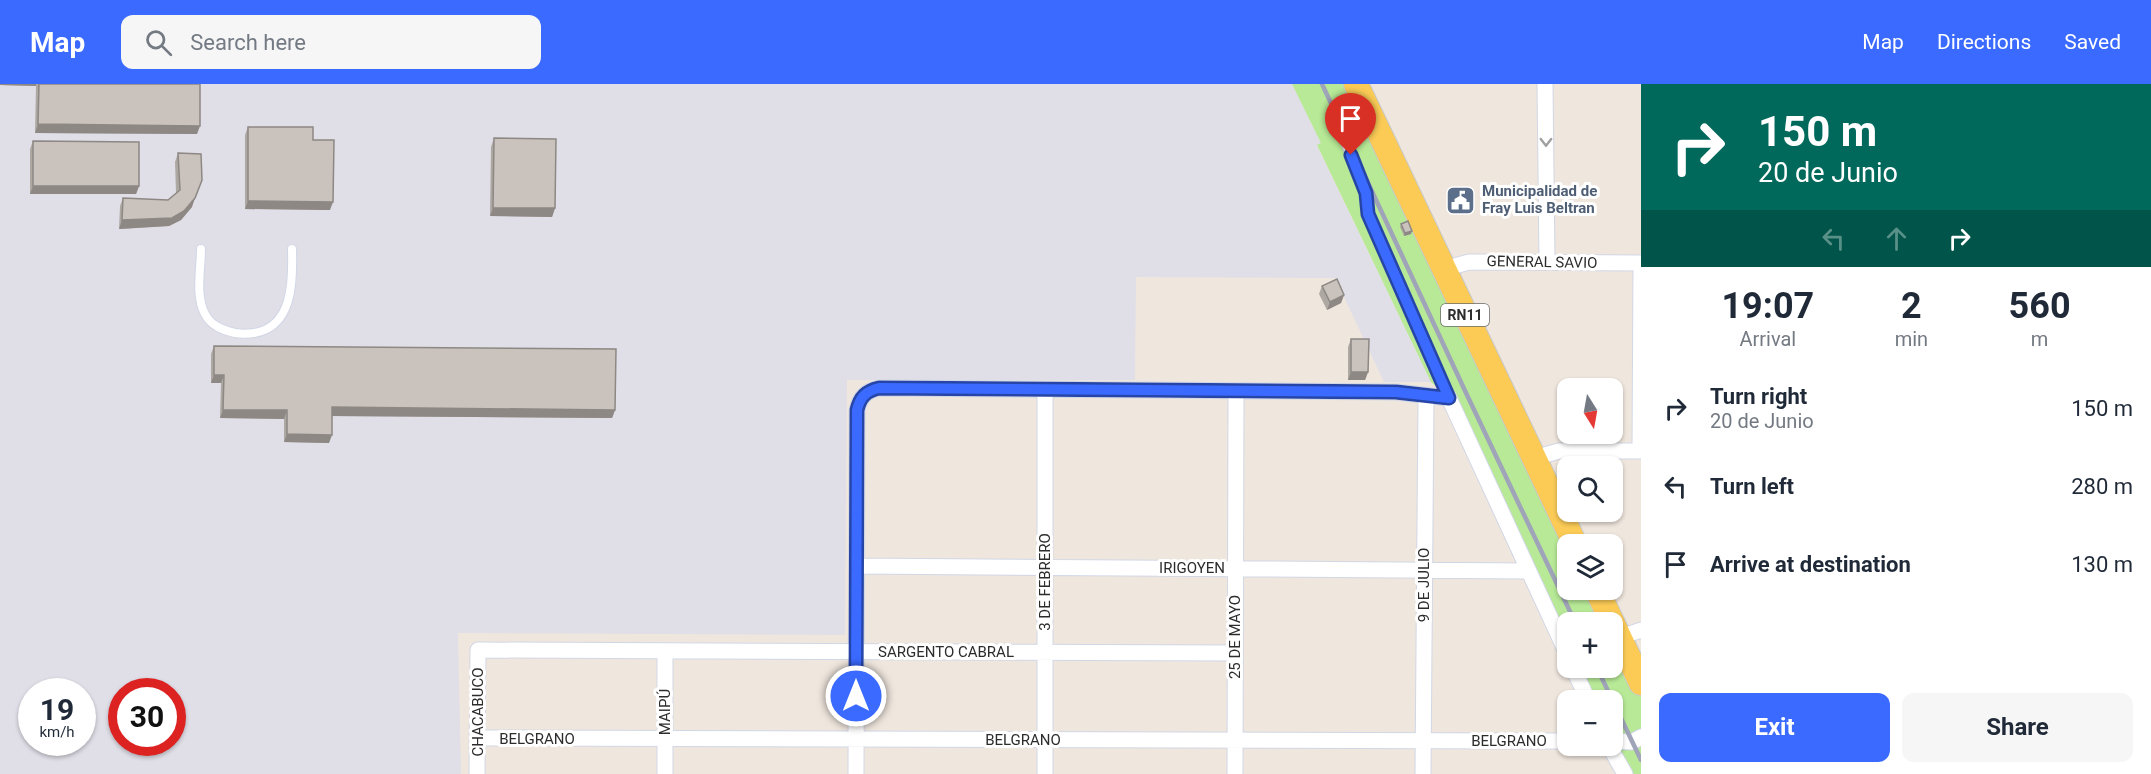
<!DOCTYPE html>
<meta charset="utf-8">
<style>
:root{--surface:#fff;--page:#f6f6f7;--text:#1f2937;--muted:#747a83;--accent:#3a6aff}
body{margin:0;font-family:Roboto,sans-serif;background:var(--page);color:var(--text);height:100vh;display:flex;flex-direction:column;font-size:22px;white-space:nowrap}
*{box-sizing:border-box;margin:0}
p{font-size:20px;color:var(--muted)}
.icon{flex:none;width:33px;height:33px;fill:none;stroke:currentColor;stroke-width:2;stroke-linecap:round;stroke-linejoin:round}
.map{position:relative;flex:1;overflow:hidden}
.details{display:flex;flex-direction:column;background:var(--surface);width:510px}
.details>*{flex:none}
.guide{background:#00695c;color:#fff;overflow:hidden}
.needle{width:39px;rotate:169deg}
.buttons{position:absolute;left:1557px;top:294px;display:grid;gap:12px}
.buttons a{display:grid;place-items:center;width:66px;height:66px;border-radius:12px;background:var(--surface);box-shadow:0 2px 4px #0004;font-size:30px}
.speed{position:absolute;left:18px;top:594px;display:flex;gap:12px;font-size:30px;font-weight:700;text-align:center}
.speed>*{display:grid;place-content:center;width:78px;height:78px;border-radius:50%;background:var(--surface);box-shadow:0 2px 4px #0004;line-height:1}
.speed small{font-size:15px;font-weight:400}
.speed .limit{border:9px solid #d22;background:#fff;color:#111}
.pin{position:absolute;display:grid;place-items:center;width:51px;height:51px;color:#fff;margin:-62px -26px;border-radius:50% 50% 50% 0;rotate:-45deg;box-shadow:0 0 6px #0007}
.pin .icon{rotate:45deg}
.me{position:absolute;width:66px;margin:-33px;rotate:0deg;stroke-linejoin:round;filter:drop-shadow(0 0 4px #0008)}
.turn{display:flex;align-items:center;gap:21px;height:126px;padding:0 18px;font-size:27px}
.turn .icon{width:78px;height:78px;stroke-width:2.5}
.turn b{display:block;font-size:42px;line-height:51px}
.lanes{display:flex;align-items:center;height:57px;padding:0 18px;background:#0003;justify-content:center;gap:30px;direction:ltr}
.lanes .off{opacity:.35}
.eta{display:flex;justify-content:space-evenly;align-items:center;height:102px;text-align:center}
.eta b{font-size:36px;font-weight:700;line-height:42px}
.action{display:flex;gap:12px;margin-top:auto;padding:12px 18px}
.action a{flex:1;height:69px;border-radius:12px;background:var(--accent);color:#fff;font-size:24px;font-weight:700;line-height:69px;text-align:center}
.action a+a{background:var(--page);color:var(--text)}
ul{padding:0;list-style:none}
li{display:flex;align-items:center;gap:18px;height:78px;padding:0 18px}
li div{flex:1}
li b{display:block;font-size:22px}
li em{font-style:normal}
header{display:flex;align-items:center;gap:36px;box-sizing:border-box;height:84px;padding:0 30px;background:var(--accent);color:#fff}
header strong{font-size:28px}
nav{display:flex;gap:33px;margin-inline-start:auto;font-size:21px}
.search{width:420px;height:54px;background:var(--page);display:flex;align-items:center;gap:15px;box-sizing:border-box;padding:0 21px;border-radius:12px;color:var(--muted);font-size:22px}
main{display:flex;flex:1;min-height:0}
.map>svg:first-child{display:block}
.industrial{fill:#e0dee7;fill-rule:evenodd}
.green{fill:#b7e996}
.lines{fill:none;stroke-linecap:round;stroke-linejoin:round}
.lane-casing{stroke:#d2d7e6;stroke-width:10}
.street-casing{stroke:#d2d7e6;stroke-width:17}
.primary-casing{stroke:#c8c8c8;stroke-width:26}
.lane{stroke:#fff;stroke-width:8}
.street{stroke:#fff;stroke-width:15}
.primary{stroke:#fbcb56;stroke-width:24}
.rail{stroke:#9fa4b8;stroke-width:4.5}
.wall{fill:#aea8a3}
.shaded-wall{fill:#8d8884}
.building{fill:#cac3bd;stroke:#8d8884;stroke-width:1.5}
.oneway{stroke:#a0a0a0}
.route-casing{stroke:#2645a6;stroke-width:15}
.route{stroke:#3a6aff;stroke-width:10}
.labels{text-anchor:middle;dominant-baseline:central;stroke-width:6;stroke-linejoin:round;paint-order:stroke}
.shield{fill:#fff;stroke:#6b6b6b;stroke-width:1.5}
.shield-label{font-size:14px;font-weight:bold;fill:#2c2c2c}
.service-label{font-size:15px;font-weight:bold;fill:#4e5e75;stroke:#fff;text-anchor:start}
.street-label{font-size:15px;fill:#2c2c2c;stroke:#fff}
</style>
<header>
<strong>Map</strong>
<div class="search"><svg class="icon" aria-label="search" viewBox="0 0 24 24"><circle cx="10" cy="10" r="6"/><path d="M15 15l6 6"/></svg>Search here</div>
<nav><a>Map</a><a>Directions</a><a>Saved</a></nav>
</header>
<main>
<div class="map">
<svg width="1641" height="690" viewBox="0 0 1641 690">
<rect width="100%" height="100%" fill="#efe6dd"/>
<path class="industrial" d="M0 0H1292L1321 59 1317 62 1431 298H1384L1335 194 1136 193 1135 296H847L845 551 458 549 461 690H0ZM32 608H82V658H32ZM122 608H172V658H122Z"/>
<path class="green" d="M1292 0H1356L1568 460V506H1597L1641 599V690H1625L1612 662V616H1588L1573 584H1612V538H1568L1567 572 1449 314 1431 298 1317 61 1321 59Z"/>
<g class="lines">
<defs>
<path id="lane" d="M1345 58 1366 109 1368 130 1449 314
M201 165C201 185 195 212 205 230 211 242 223 246 235 249 242 250 247 250 254 249 293 243 293 197 292 165"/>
<path id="street" d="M1545 0 1547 178
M1444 185 1469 178 1641 179 1640 367
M1045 307V690
M1534 374 1559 367H1641
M857 482 1527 487
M1620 553 1641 546
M1573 584 1588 616
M478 654 1568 657
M1612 657 1632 658 1641 653
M1609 662 1625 690
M477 690 478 566 1235 569
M665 690V567
M856 690 857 326C860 313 866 307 879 304L1396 308 1449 314 1568 572
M1235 690 1236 308
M1423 690 1426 313"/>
<path id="primary" d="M1356 0 1575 460
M1597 506 1641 599"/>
</defs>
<use href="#lane" class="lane-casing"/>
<use href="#street" class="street-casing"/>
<use href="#primary" class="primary-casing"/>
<use href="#lane" class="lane"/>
<use href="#street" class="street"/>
<use href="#primary" class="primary"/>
<path class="rail" d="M1322 0 1467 311 1575 538
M1597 584 1641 676"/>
</g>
<path class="wall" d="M0 0H200L197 50 35 49 36 2 0 1Z
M248 43 313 56 330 126 245 125V51Z
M494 54 555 124 552 133 490 132 491 63Z
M33 57 139 102 136 110H30V65Z
M178 69 192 123 181 136 169 142 119 145 120 122 123 114 168 116 176 109 175 78Z
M1401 140 1411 150 1404 152 1400 143Z
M1322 202 1344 211 1341 219 1327 226 1319 210Z
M1351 255 1368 288 1365 296H1348V263Z
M214 262 615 326 612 334 332 332 329 359 284 358V335L220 334 221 299H211V270Z"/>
<path class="shaded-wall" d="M0 0H36V2L0 1Z
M38 40 200 42 197 50 35 49Z
M33 102H139L136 110H30Z
M195 114 192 123 181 136 169 142 119 145 122 136Z
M248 117 333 118 330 126 245 125Z
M493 124H555L552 133 490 132Z
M1412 147 1411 150 1404 152 1405 149Z
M1344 211 1341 219 1327 226 1330 218Z
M1351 288H1368L1365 296H1348Z
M214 291H224L221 299H211Z
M332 323 615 326 612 334 329 332Z
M223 326H287L284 335 220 334Z
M287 350 332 351 329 359 284 358Z"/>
<path class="building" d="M39 0H200V42L38 40Z
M248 43H313V56H334L333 118 248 117Z
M494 54 556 55 555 124H493Z
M33 57 139 58V102H33Z
M178 69 201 70 202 96 195 114 184 127 172 134 122 136 123 114 168 116 180 106Z
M1408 137 1412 147 1405 149 1401 140Z
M1337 195 1344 211 1330 218 1322 202Z
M1351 255H1369L1368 288H1351Z
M214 262 616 265 615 326 332 323V351L287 350V326H223L224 291H214Z"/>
<defs><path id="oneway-chevron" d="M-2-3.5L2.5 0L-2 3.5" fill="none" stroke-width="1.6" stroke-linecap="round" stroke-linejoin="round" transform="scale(1.5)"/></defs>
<use class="oneway" href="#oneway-chevron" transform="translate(1546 58) rotate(90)"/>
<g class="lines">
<defs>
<path id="route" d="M856 612 857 326C860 313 866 307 879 304L1396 308 1449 314 1368 130 1366 109 1351 71"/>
</defs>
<use href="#route" class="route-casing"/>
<use href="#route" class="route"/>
</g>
<defs>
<symbol id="civic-square" viewBox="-11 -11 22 22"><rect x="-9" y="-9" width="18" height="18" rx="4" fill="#5c6f8a" stroke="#fff"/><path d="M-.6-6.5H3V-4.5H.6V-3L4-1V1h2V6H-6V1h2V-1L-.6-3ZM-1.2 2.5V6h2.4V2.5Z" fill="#fff"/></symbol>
</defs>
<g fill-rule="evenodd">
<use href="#civic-square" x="1444" y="100" width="33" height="33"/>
</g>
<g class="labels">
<rect class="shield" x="1441" y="220" width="48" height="22" rx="4.5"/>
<g class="shield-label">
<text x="1465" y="231">RN11</text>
</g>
<g class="service-label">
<text x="1482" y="107">Municipalidad de<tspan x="1482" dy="17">Fray Luis Beltran</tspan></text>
</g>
<g class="street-label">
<text transform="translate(1542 178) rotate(1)">GENERAL SAVIO</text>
<text x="1192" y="484">IRIGOYEN</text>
<text transform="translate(1045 498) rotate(-90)">3 DE FEBRERO</text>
<text transform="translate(1424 501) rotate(-90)">9 DE JULIO</text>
<text transform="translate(1235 553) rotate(-90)">25 DE MAYO</text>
<text x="946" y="568">SARGENTO CABRAL</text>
<text transform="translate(478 628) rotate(-90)">CHACABUCO</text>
<text transform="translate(665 628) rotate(-90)">MAIPÚ</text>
<text x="537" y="655">BELGRANO</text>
<text x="1023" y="656">BELGRANO</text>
<text x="1509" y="657">BELGRANO</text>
</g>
</g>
</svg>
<div class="buttons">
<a><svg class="needle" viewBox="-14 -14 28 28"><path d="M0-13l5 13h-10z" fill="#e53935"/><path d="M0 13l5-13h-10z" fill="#747a83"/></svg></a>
<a><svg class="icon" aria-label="search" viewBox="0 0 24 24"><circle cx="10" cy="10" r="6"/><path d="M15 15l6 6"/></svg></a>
<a><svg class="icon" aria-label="layers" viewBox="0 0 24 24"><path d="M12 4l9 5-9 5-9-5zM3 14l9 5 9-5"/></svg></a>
<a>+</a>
<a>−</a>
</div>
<div class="speed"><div>19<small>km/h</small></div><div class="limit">30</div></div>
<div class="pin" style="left:1351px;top:71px;background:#d93025"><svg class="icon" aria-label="arrive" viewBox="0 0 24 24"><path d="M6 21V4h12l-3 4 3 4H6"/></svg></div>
<svg class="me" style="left:856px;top:612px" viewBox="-20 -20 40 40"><circle r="17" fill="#3a6aff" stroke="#fff" stroke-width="3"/><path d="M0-11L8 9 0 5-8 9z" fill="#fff"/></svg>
</div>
<section class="details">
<div class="guide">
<div class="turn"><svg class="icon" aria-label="right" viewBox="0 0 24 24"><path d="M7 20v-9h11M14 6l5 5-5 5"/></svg><div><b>150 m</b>20 de Junio</div></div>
<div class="lanes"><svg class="icon off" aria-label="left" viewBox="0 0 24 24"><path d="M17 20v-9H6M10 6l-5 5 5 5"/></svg><svg class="icon off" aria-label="ahead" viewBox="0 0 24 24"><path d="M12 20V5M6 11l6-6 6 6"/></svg><svg class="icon" aria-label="right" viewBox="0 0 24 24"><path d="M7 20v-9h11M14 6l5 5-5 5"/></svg></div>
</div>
<div class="eta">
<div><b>19:07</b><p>Arrival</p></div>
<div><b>2</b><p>min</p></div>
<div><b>560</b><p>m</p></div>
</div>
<ul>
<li><svg class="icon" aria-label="right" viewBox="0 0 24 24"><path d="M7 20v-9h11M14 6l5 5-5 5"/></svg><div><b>Turn right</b><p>20 de Junio</p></div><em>150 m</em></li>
<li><svg class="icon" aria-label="left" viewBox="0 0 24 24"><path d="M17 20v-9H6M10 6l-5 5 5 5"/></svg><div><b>Turn left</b></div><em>280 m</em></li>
<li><svg class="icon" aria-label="arrive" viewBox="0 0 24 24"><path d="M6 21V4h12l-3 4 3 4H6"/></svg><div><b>Arrive at destination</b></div><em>130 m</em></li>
</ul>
<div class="action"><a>Exit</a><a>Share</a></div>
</section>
</main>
